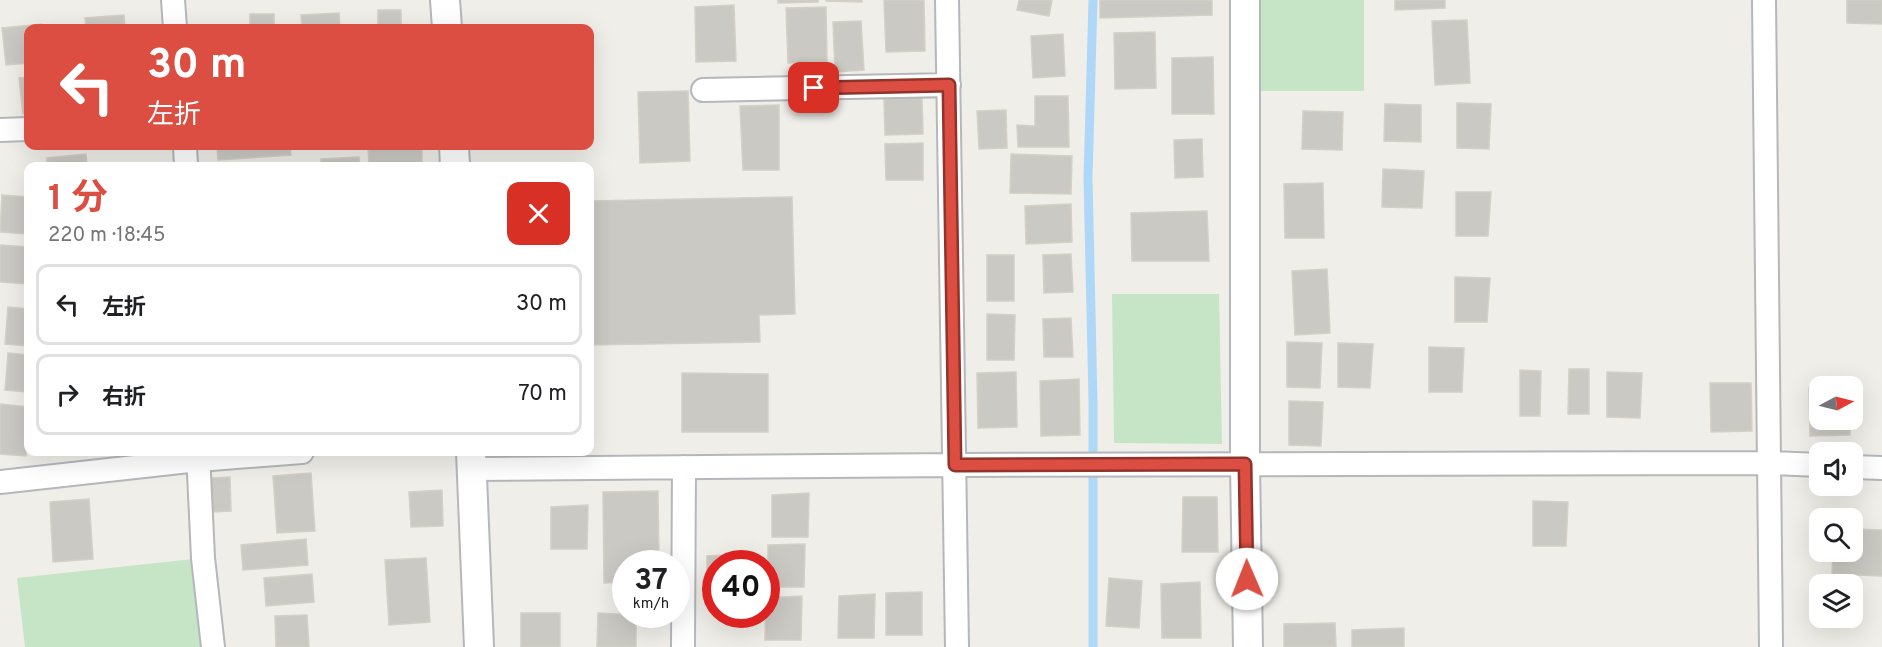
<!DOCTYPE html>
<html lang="ja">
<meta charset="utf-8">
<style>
:root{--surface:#fff;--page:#f6f6f6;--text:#202124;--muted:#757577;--line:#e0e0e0;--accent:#dc4e42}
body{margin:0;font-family:Overpass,"Noto Sans JP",sans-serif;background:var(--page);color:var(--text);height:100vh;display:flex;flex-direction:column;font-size:22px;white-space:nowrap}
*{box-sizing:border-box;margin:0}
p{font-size:20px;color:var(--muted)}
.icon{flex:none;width:33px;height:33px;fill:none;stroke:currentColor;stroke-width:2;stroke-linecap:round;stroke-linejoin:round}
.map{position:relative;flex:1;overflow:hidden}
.panel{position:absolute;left:24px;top:162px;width:570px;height:294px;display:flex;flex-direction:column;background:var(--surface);border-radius:12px;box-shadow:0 6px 24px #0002}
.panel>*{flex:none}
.top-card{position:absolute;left:24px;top:24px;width:570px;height:126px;border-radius:12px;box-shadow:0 6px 24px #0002;background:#dc4e42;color:#fff;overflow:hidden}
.needle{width:39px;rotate:83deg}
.buttons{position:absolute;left:1809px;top:376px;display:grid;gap:12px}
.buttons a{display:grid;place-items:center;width:54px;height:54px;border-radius:12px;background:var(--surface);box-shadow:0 6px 24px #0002;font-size:30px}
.speed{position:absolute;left:612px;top:550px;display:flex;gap:12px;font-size:30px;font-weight:700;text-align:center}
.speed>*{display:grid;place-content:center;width:78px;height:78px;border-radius:50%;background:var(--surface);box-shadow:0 6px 24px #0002;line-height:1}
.speed small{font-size:15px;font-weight:400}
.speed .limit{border:9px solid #d22;background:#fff;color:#111}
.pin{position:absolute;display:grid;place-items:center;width:51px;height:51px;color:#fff;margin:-26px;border-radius:12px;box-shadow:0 3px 9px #0006}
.me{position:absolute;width:66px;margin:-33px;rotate:359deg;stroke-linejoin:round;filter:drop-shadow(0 0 4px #0008)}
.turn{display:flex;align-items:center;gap:21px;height:126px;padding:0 24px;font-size:27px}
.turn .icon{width:78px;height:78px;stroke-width:2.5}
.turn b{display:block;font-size:42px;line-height:51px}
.round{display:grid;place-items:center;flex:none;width:63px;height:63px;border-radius:12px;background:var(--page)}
.headline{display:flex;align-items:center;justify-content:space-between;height:102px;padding:0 24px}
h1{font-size:36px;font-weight:700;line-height:45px;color:var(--accent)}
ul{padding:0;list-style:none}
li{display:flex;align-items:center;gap:18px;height:81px;margin:0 12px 9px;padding:0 12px;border:3px solid var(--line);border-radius:12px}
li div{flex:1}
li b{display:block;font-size:22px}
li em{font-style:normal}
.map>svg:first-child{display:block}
.green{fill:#c6e5c6}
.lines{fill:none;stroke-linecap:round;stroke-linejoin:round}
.stream{stroke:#afd8f8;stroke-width:9}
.building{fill:#cbc9c4;stroke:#d4d0c6;stroke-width:1.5}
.minor-casing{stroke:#b4b7bb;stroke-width:26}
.tertiary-casing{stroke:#b4b7bb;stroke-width:32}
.minor{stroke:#fff;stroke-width:22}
.tertiary{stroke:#fff;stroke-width:28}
.route-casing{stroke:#8f332b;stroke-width:15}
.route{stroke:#dc4e42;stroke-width:10}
</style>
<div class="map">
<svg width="1882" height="647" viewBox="0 0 1882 647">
<rect width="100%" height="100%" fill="#f0eee8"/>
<path class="green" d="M1257 0H1364V91H1256Z
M1112 294H1219L1222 444 1114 443Z
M203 558 213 647H25L17 578Z"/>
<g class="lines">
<path class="stream" d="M1093 0 1088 178 1093 401V647"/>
</g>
<path class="building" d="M778 0H818V2L778 3Z
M826 0H862V2L826 1Z
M884 0H924L925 51 886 52Z
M1019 0H1052L1049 16 1017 10Z
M1100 0H1212V15L1100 18Z
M1395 0H1445V8L1395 10Z
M1847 0H1882V24L1847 23Z
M734 5 736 61 696 62 695 7Z
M826 7 827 62 788 63 786 8Z
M378 10H401V28H378Z
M339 13 340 28H302L301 15Z
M250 14H274V28H250Z
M124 15 125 28H86L85 18Z
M1467 20 1470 83 1435 85 1432 21Z
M861 21 864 70 835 72 833 22Z
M42 24V28H28V63L6 65 2 28Z
M1155 32 1156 88 1115 89 1114 33Z
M1063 34 1065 76 1033 78 1031 36Z
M1213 57 1214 114H1172V58Z
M28 77V114H23L19 78Z
M688 91 690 161 640 163 638 92Z
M1035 96H1068L1069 147H1018L1017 125 1035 126Z
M922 98 923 134 885 135 884 99Z
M1457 103 1491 104 1489 149 1457 148Z
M1385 104 1421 105V142L1384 141Z
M779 105V170H743L740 106Z
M1006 110 1007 148 979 149 977 111Z
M1303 111 1343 112 1342 150 1302 149Z
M1202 139 1203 177 1175 178 1174 140Z
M923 143V180H886L885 144Z
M217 146H290L291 155 218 160Z
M368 146H422V166H369Z
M86 154 87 166H47V158Z
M1011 154 1072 156 1071 194 1010 193Z
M359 157 360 166H321V159Z
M1383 169 1424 171 1422 208 1382 207Z
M1323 183 1324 238H1285L1284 184Z
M1456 192H1491L1488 236H1456Z
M2 195 28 197V234L0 232Z
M792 197 795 314 759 315 760 342 590 345V201Z
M1071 204 1072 242 1026 244 1025 206Z
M1207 211 1209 261H1132L1131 213Z
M0 245 28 247V284L0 282Z
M1071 254 1073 292 1044 293 1043 255Z
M987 255H1014V301H987Z
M1327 269 1330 333 1295 335 1292 271Z
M1455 277 1490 278 1487 322H1455Z
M8 307 28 309V346L5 344Z
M987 314 1015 315 1014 360H987Z
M1071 318 1073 357H1044L1043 319Z
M1287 342 1322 343 1320 388 1287 387Z
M1338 343 1373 344 1370 388 1338 387Z
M1429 347 1464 348 1462 392H1429Z
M8 353 28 355V392L5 390Z
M1569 369H1589V414H1568Z
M1520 370 1541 371 1540 416H1520Z
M1016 372 1017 427 978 428 977 373Z
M1607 372 1642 373 1640 418 1607 417Z
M682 373 768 374V432H682Z
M1079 379 1080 435 1041 436 1040 381Z
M1710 383H1751L1752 431 1711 432Z
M1849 386 1820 387V420H1850V435L1810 436 1809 387Z
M1289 401 1323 402 1321 446 1289 445Z
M0 404 28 407 26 456 0 454Z
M132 452H172V454L133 458Z
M311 473 315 531 277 533 273 476Z
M230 477 231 511 213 512 211 478Z
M442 490 443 526 411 527 409 492Z
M658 491 659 564H626V582L604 583 603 492Z
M809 493 808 537H772V495Z
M1183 497H1217L1218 552H1182Z
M89 499 93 559 53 562 50 502Z
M1533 501 1568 502 1566 546H1533Z
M588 505 587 549H551V507Z
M1853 529 1882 530V576L1832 574 1833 552H1852Z
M306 539 308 565 243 570 241 545Z
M805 544 804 587H768V545Z
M744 554 743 564H716V598H707V556Z
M426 558 430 622 389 625 385 560Z
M312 574 314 602 266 606 264 578Z
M1109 578 1142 581 1139 628 1106 626Z
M1200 582 1201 638H1162L1161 584Z
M922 592V635H886V593Z
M875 594 874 638H838L839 596Z
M802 596 801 640H765L766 598Z
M521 613H560V647H521Z
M598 613 636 615V647H597Z
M307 615 309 647H276L275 616Z
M1335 623 1336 647H1284V624Z
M1404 628V647H1352V630Z"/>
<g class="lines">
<defs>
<path id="minor" d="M173 0 175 28
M947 0 957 647
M1764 0 1771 647
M703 90 949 85
M0 130 28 129
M185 146 186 166
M198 452 203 558 213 647
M1852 467 1882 468
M472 469 955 465 1770 463 1820 465
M0 482 198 460 302 452
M683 647 684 467"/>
<path id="tertiary" d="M445 0 447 28
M1245 0V464L1248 647
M454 146 455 166
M471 452 479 647"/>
</defs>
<use href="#minor" class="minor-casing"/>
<use href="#tertiary" class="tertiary-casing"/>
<use href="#minor" class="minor"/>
<use href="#tertiary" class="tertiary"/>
</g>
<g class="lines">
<defs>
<path id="route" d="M814 88 949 85 955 465 1245 464 1247 579"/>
</defs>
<use href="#route" class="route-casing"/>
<use href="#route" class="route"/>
</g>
</svg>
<div class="buttons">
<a><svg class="needle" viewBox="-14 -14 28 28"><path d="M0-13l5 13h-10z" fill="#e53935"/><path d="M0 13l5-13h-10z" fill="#757577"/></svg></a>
<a><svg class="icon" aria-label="sound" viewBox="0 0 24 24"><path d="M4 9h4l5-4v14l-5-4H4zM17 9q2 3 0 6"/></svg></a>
<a><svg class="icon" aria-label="search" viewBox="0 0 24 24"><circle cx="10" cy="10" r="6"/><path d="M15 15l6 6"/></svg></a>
<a><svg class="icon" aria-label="layers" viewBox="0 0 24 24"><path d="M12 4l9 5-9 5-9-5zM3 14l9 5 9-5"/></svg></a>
</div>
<div class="speed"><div>37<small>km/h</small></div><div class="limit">40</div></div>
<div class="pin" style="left:814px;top:88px;background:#d93025"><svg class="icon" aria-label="arrive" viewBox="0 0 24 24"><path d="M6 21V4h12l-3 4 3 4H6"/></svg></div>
<svg class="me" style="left:1247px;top:579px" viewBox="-20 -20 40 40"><circle r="19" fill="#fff"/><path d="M0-13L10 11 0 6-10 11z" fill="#dc4e42"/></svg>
<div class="top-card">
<div class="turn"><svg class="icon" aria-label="left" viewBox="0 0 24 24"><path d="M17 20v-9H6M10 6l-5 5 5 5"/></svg><div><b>30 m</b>左折</div></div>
</div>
<section class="panel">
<div class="headline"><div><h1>1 分</h1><p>220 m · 18:45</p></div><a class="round" style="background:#d93025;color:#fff"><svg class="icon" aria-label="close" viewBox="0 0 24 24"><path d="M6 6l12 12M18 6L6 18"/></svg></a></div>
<ul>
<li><svg class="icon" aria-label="left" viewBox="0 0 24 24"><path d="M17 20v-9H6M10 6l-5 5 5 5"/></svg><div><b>左折</b></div><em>30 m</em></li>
<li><svg class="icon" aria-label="right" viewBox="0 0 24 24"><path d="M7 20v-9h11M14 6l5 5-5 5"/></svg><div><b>右折</b></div><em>70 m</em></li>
</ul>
</section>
</div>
